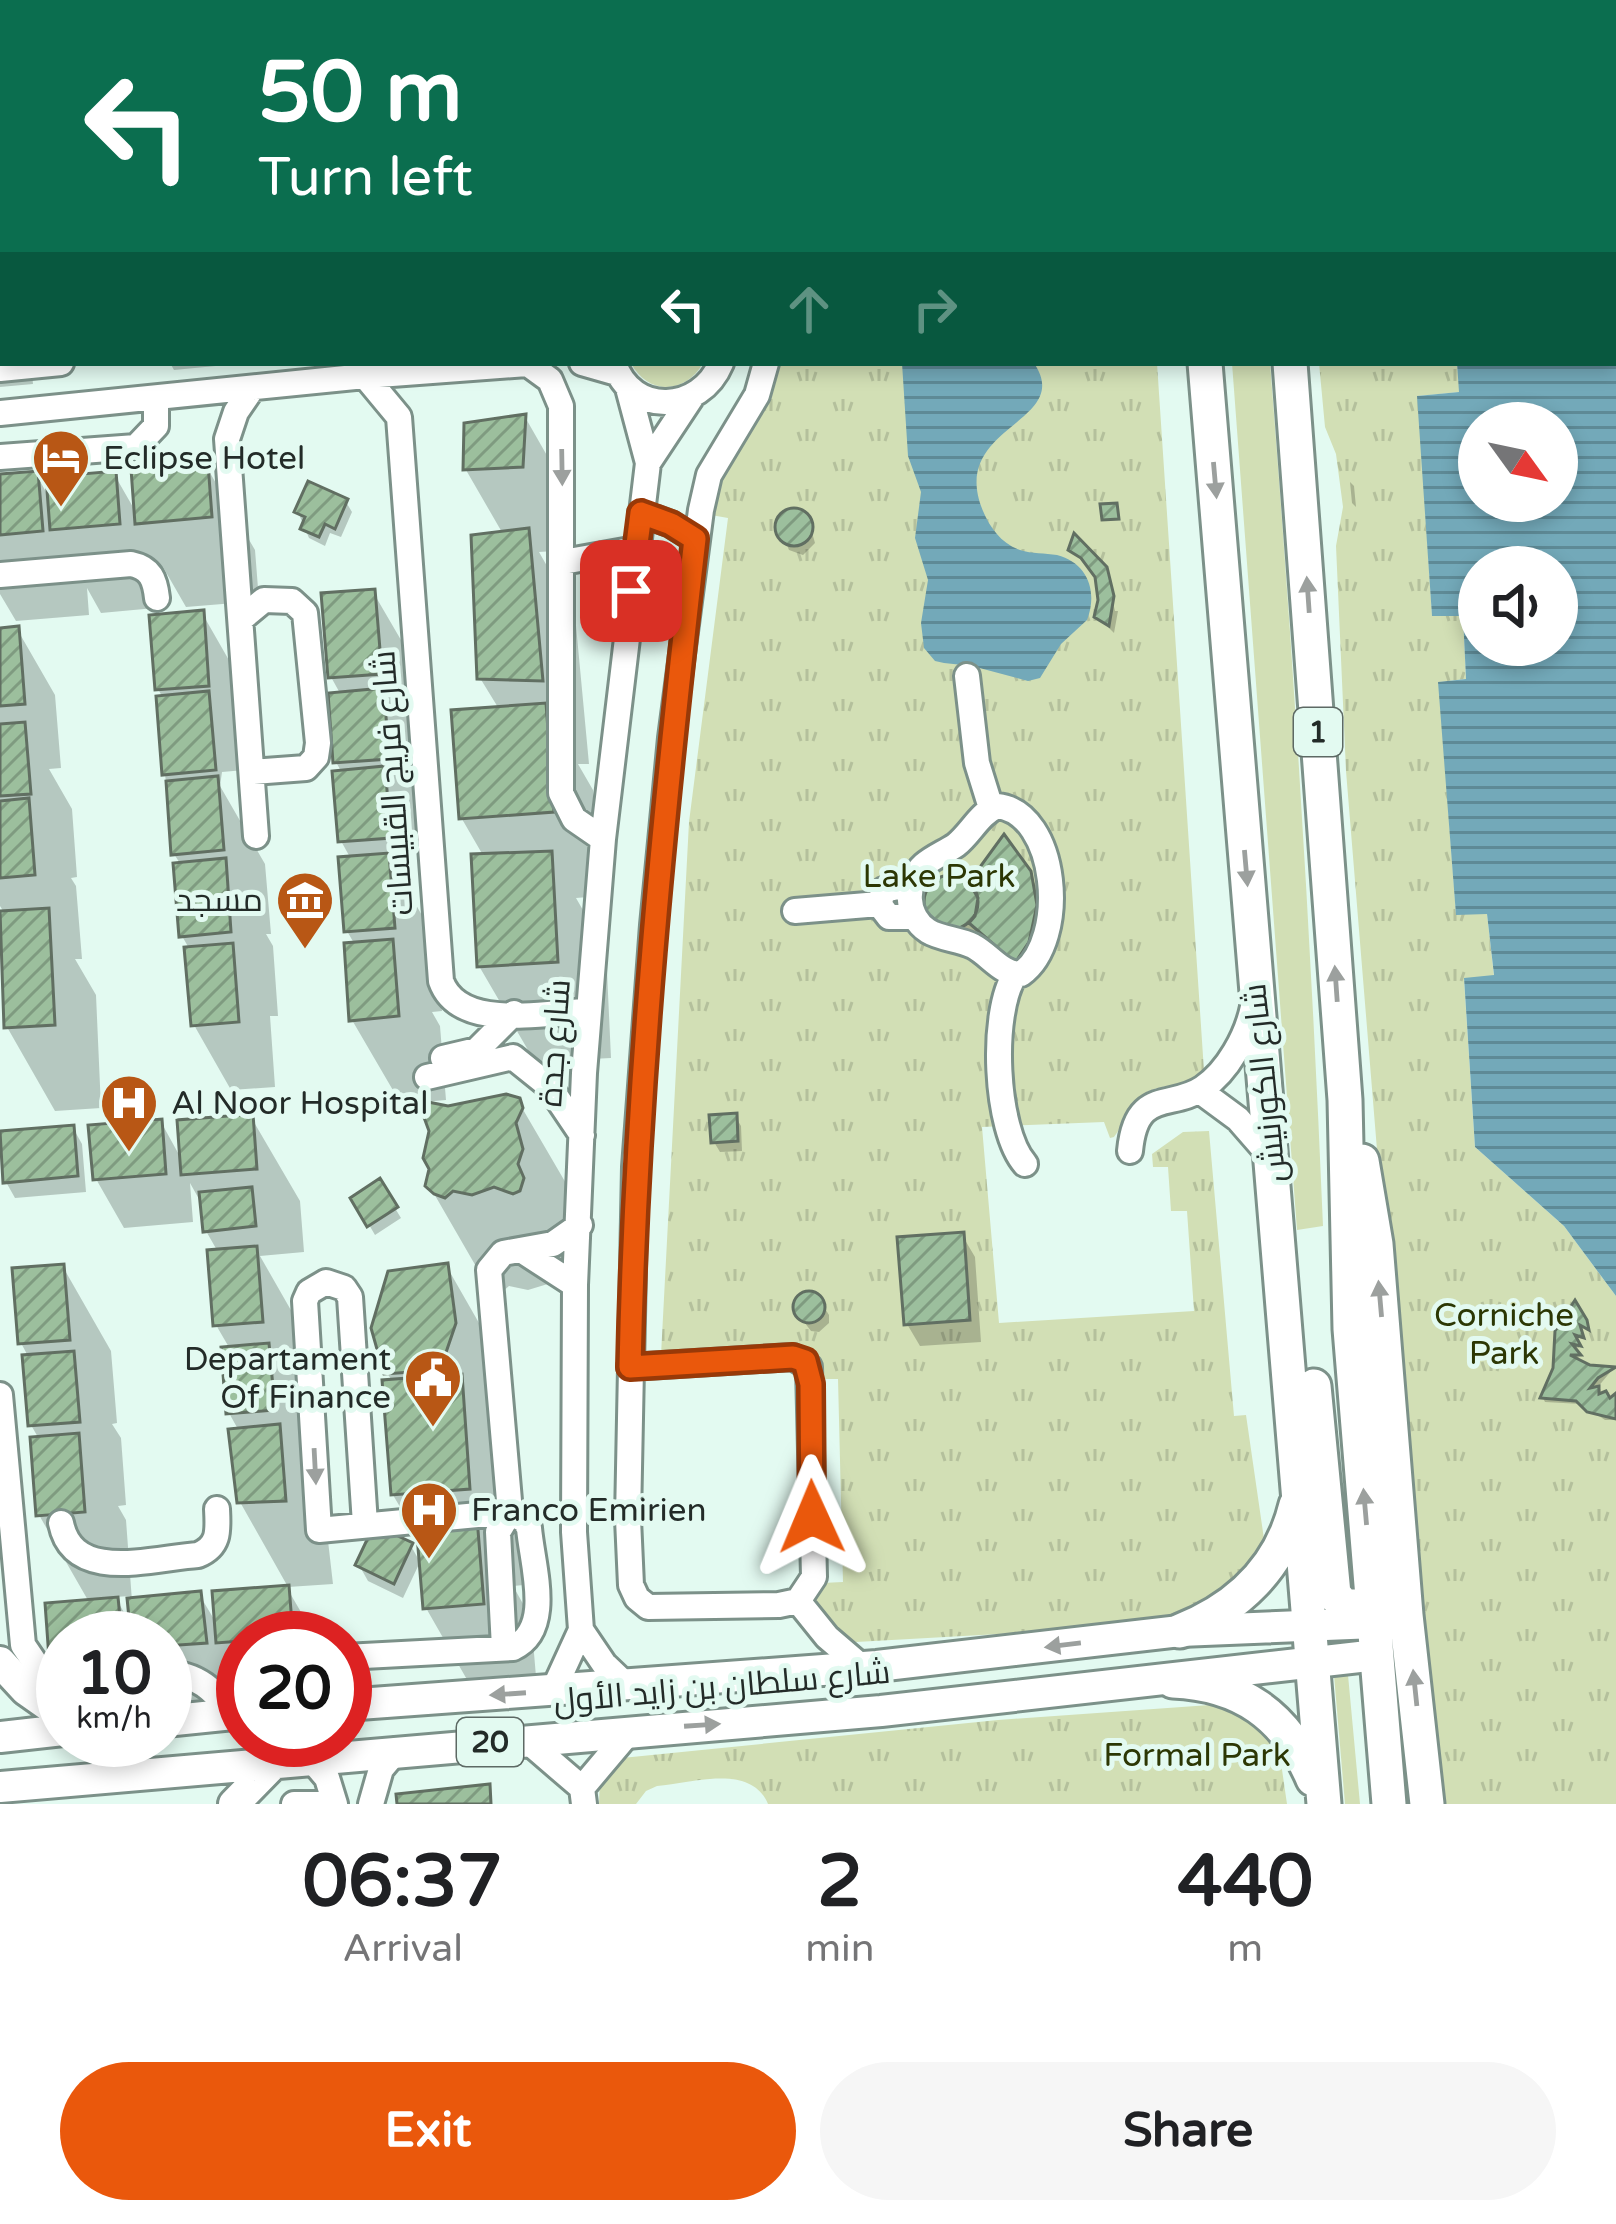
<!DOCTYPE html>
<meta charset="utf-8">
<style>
:root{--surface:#fff;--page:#f6f6f6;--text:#202124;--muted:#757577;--accent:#ea580c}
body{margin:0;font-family:"Varela Round",Cairo,sans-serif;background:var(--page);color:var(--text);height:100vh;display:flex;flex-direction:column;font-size:45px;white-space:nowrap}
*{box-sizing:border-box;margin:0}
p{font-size:39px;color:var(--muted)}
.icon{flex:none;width:66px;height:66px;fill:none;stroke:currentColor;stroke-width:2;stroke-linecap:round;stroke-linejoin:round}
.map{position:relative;height:1804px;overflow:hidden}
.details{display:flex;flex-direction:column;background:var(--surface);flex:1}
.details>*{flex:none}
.guide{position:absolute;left:0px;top:0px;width:1617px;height:366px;box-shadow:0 6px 18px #0003;background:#0b6e4f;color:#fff;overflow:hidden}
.needle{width:78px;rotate:123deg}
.buttons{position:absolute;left:1458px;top:402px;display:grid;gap:24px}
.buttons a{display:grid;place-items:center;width:120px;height:120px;border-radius:50%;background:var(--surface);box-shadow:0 6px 18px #0003;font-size:60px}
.speed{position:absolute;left:36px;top:1611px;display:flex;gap:24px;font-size:60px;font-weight:700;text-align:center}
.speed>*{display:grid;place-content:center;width:156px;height:156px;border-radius:50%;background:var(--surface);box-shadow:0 6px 18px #0003;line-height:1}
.speed small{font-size:30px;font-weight:400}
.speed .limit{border:18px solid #d22;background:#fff;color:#111}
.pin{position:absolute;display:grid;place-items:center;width:102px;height:102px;color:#fff;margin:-51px;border-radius:24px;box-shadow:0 6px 18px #0006}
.me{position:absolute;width:132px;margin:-66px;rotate:359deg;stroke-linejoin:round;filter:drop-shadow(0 0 9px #0008)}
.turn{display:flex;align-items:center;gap:42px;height:252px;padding:0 60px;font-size:54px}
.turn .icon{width:156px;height:156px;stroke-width:2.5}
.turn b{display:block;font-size:84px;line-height:102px}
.lanes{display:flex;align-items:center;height:114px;padding:0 60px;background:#0003;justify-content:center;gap:60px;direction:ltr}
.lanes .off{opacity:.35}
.eta{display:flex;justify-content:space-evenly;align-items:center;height:204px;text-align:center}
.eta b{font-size:72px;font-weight:700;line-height:84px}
.button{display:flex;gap:24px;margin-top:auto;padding:24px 60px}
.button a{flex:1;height:138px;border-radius:72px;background:var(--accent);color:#fff;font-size:48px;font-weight:700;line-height:138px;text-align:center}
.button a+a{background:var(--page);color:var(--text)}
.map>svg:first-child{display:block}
.green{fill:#d2dfb5}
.park{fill:url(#park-tufts)}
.water{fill:url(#water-rules);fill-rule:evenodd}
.shadow{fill:#0003;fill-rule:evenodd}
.building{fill:url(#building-hatch);stroke:#616f62;stroke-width:3}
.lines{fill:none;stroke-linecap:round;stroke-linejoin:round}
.minor-casing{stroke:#7c9189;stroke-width:30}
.major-casing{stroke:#7c9189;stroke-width:36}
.highway-casing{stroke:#7c9189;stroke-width:39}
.minor{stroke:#fff;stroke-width:24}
.major{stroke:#fff;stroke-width:30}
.highway{stroke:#fff;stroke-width:33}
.oneway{fill:#9ca09e}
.route-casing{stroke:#983908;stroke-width:30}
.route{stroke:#ea580c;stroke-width:21}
.labels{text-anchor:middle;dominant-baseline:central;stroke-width:10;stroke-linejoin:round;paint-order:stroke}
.shield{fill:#e3faf1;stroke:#5d6964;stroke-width:3}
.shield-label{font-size:30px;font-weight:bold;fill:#232b28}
.poi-label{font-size:33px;fill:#232b28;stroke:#e3faf1;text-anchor:start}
.street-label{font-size:33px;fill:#232b28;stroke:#e3faf1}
.park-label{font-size:33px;fill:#2c3704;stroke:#e3faf1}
</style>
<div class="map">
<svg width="1616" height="1804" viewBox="0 0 1616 1804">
<defs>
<pattern id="park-tufts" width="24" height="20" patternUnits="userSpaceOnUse" patternTransform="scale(3)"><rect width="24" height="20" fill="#d2dfb5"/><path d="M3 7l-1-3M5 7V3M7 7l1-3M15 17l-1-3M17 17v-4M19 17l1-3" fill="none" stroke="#b4c09c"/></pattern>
<pattern id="water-rules" width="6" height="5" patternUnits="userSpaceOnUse" patternTransform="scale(3)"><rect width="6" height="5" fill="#73a9b9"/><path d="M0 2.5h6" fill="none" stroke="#5e8a96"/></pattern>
<pattern id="building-hatch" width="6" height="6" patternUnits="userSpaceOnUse" patternTransform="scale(3)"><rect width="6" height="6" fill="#9cbf9d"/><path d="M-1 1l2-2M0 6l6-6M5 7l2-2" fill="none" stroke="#7f9b80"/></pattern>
</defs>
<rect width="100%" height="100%" fill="#e3faf1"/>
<path class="green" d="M631 363H703C686 394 648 396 631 363Z
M1232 363H1270C1293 651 1311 938 1323 1226L1297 1230Z
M1334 1675H1348L1360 1804H1345Z"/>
<path class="park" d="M777 363H1157L1204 1071C1190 1091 1160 1080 1141 1096 1129 1106 1124 1124 1114 1137L1110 1138 1104 1122 982 1127 999 1323 1194 1311 1187 1211H1171L1168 1167H1153L1152 1154 1183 1132 1209 1131 1234 1416 1246 1415 1264 1539 1263 1550 1203 1611 1017 1633 856 1642 847 1639 811 1608 822 1583 843 1582 838 1379H819C815 1361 809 1347 790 1344L661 1355 689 822 728 518 711 515C723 458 767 419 777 363Z
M1319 363H1457L1460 392 1418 396 1432 615H1463L1466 679 1439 682 1456 914H1487L1494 976 1464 979 1475 1147 1564 1226 1616 1296V1804H1438L1387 1272 1346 771 1336 546 1343 507 1336 454 1325 427Z
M1224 1704 1241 1709 1279 1749 1287 1804H768C751 1763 692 1783 657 1786L646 1791 636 1804H599L600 1778 622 1758 998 1720Z"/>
<path class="water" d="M1383 0H1616V1296L1564 1226 1475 1147 1464 978 1494 975 1487 914 1456 915 1438 682 1466 679 1463 616H1432L1417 396 1459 392 1457 363H1614V3ZM1479 423H1557V501H1479ZM1557 567V645H1479V567Z
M902 363H1034C1075 424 947 425 983 511 990 528 1002 544 1020 550 1032 554 1045 553 1057 555 1088 563 1098 592 1087 620L1061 644 1040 678 1028 681 972 666 944 663 935 661 924 648 921 623 928 580 915 538 921 492 908 456Z"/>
<path class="shadow" d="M0 0H300V3H3L0 29Z
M375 0H485L345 3Z
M531 0H595V3Z
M0 138 3 363H31L33 384 0 387Z
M170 363H247L174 370Z
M525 417 573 501 570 550 539 552 575 615 589 764H578L593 790 601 896 576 898 606 950 611 1058 535 1062 479 966 484 857 462 819 499 709 480 678 503 534 466 470Z
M206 466 255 550 259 601 186 607 163 567 166 607 101 613 87 588 89 615 16 621 0 594V477L36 474 50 499 114 474 137 514Z
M1350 482 1354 486 1356 507 1352 503Z
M346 502 352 512 341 537 330 533 325 546 309 538 298 512Z
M798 512 809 522 815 543 803 555 789 550 778 524 783 515Z
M1072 550 1105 568 1115 611H1118L1114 633 1097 616 1101 600 1098 579Z
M373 592 422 676 436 842 398 845V854H387L436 940 442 1011 432 1012 440 1026 446 1100 401 1104 352 1020 355 945 347 931 351 859 341 841 342 773 336 762 341 695 331 677Z
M202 613 250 697 256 769 222 772 220 786 265 864 271 934H266L273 946 278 1016H270L275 1087 231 1090 194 1025 190 950 182 936 181 865 174 854 165 774 163 698 158 689Z
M17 629 55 695 61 768 49 769 72 809 77 877 71 878 76 886 82 959H75L96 995 101 1108 55 1111 7 1027 5 914 0 906V631Z
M1028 872 1042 896 1028 983 985 945 979 935 978 939 943 936 933 918 929 895 937 883 961 881 980 898Z
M518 1101 574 1197 569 1289 551 1283 528 1290 509 1286 501 1293 485 1282 429 1185 448 1109Z
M735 1116 741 1126 742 1151 720 1152 714 1142Z
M251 1117 300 1201 304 1252 260 1256 304 1333 333 1584 288 1587 240 1502 239 1431 229 1413 230 1349 216 1325 218 1252 206 1231 204 1208 190 1183 193 1222 124 1228 96 1179 161 1122 183 1162Z
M73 1128 82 1144 86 1192 15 1198 6 1182Z
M379 1182 401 1218 375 1235 354 1199Z
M962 1235 975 1257 981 1342 920 1346 907 1324Z
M63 1267 111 1351 117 1423 112 1424 121 1438 126 1505 118 1506 126 1520 132 1601 199 1594 218 1626 287 1588 316 1638H243V1727L184 1732 167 1703 169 1735 165 1736V1638H63V1675L52 1657 49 1605 89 1602 39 1515V1439L31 1425 29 1358 21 1343ZM130 1596 133 1628 115 1597Z
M447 1267 495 1351 516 1474 524 1585 513 1586 531 1618 538 1700 481 1704 426 1608 420 1541 393 1495V1382L387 1373Z
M803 1295 817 1296 829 1315V1323L819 1332 811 1331 798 1314V1300Z
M1575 1306 1588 1331 1578 1325 1583 1339 1572 1336 1579 1348 1570 1346 1579 1358H1569L1589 1368 1612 1370 1597 1388 1600 1397 1609 1404 1616 1397V1420H1605L1581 1404 1545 1402 1543 1398Z
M411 1546 420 1562 403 1598 368 1581 359 1565Z"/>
<path class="building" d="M342 0H427L428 3H342Z
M526 414 523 467 463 470 464 423Z
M208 463 212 517 135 524 131 469Z
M38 471 43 531 0 535V474Z
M116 471 120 524 50 530 46 477Z
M308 481 348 499 335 529 325 524 319 537 300 529 305 517 294 512Z
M1117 503 1119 519 1102 520 1100 504Z
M775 527a19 19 0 1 1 38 0a19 19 0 1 1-38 0Z
M529 528 543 681 477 679 471 535Z
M1074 533 1107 567 1114 596 1109 626 1094 617 1098 600 1095 577 1081 558 1068 550Z
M375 589 382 674 328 678 321 593Z
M204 610 209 686 155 690 149 615Z
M19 626 25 704 0 706V628Z
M384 688 389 759 333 763 328 693Z
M209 691 216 770 162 775 156 696Z
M546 703 554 812 459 819 451 710Z
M25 722 31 794 0 796V724Z
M385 766 391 838 338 842 332 771Z
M218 776 224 850 171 855 166 781Z
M29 798 35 875 0 878V801Z
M1004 834 1031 871 1037 905 1029 942 1015 963 969 923 975 916 978 898 969 882Z
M552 851 558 962 477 967 471 854Z
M389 853 395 928 344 932 338 857Z
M226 858 231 932 179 937 173 863Z
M924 902a27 27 0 1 1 54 0a27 27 0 1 1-54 0Z
M49 908 55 1025 4 1028 0 911Z
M393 939 399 1016 349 1021 344 943Z
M233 943 239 1022 191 1026 184 947Z
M506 1094 520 1098 523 1108 516 1123 523 1149 518 1164 524 1178 520 1191 513 1194 494 1187 472 1195 453 1191 445 1198 434 1194 425 1186 429 1169 423 1158 429 1131 422 1112 428 1102 448 1106Z
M737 1113 738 1141 711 1143 709 1115Z
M253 1114 257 1169 181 1175 177 1120Z
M162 1119 166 1174 93 1180 88 1125Z
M74 1125 78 1176 3 1183 0 1131Z
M380 1178 398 1207 367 1227 350 1198Z
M252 1187 256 1226 203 1232 199 1192Z
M964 1232 970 1320 904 1325 897 1237Z
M257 1246 263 1322 213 1326 207 1250Z
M448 1263 456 1323 440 1370 384 1374 371 1328 388 1271Z
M64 1264 70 1340 18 1344 12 1268Z
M793 1307a16 16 0 1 1 32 0a16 16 0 1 1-32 0Z
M1575 1300 1587 1320 1589 1330 1580 1325 1584 1338 1575 1335 1581 1346 1572 1344 1581 1355H1570L1590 1365 1616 1367 1598 1378 1590 1388 1599 1386V1394L1606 1391 1610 1398 1616 1393V1419L1587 1412 1576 1401 1540 1398 1553 1368 1555 1331Z
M269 1343 275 1410 226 1414 221 1347Z
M74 1351 80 1422 28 1426 22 1355Z
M462 1374 470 1489 391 1495 382 1380Z
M280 1424 286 1501 237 1503 228 1429Z
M79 1433 85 1512 36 1516 30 1437Z
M477 1518 484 1604 423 1609 416 1523Z
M374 1525 413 1543 394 1584 355 1565Z
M289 1585 293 1637 216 1643 212 1591Z
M201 1591 207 1643 165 1646V1638H131L127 1598Z
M118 1597 122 1638H63V1657L49 1658 45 1603Z
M490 1784 491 1804H397L396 1794Z"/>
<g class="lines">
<defs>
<path id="minor" d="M314 0V3
M515 3V0
M647 3V0
M707 3V0
M766 3V0
M0 17 2 9
M0 42 3 41
M0 322H3
M582 363 617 373
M614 363C632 417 700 413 721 363
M528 364 550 380 561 406V793L574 819 603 839
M0 369 61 363
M365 376 399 417 441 981C459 1032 544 1012 589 1011
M251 390 236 412 227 439 256 836
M0 413 365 376 540 363
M0 457 136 447 156 426V400
M648 463 691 398
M641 513 671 524 695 539
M563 562 636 549
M0 575 131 564C151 568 155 580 157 598
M241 619 264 600 292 601 305 613 318 743 316 757 306 768 252 772
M967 676 977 763 991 808
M997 806C1058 812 1069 940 1021 974 1001 974 990 955 973 946 959 939 941 939 928 931 905 916 904 883 924 865 933 857 946 852 956 845 971 833 979 814 997 806Z
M911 884 884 890 879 904 889 917H915
M795 911 879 904
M1015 975C990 1012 995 1130 1025 1164
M443 1058 477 1050 514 1013
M427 1077 513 1057 549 1086 582 1135
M1200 1091 1238 1119 1272 1158
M1130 1151C1136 1087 1171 1110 1203 1088 1228 1071 1247 1036 1253 1007
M521 1250 575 1285
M630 1367 793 1357 809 1367 814 1577 798 1601 779 1605 648 1607 637 1598 631 1585 628 1519 635 1167 653 925 671 738 701 510 709 475 757 395 766 363
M0 1395 23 1645 42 1673 63 1683
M61 1523C73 1584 153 1558 198 1555 220 1546 218 1530 217 1509
M365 1524 350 1297 344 1288 326 1282 309 1292 305 1301 319 1530 510 1512
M798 1601 827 1637 862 1667
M581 1630 604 1664 626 1685
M504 1648 498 1532 510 1512 489 1270 503 1253 553 1244 580 1225
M345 1657 513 1648C554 1629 532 1565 529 1528L524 1520 510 1512
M165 1673C198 1673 214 1691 233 1714
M553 1691 581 1630 574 1532 575 1285 584 1073 603 839 648 463 628 388
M525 1739 582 1788 584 1804
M310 1758 327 1778 335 1804
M582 1788 630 1731
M294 1804H328
M371 1804 381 1769 397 1750"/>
<path id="major" d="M0 348 3 347
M0 1662 26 1690 63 1716
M345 1705 877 1666 1180 1631 1375 1623
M165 1721 243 1713
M0 1737 63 1730
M0 1787 881 1711 1377 1655
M234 1804 276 1761"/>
<path id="highway" d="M1176 0V3
M1260 0V3
M1205 363 1324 1804
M1290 363 1345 1100 1350 1329 1389 1804
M1362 1161 1376 1244 1406 1615 1427 1804
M1314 1386 1334 1594 1344 1606H1373
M1180 1631C1238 1608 1281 1567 1296 1505
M1173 1681C1241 1684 1286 1715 1313 1779"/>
</defs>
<use href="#minor" class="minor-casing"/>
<use href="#major" class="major-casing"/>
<use href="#highway" class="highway-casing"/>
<use href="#minor" class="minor"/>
<use href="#major" class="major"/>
<use href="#highway" class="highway"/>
</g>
<defs><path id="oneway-solid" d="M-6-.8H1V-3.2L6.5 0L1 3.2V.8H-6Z" transform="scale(3)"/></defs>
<g class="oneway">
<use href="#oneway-solid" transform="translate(562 467) rotate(89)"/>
<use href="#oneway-solid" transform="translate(1215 480) rotate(85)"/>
<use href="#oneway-solid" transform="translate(1308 595) rotate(-94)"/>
<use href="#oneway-solid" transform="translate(1246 868) rotate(85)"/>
<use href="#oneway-solid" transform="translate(1336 984) rotate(-94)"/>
<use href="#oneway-solid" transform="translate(1380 1299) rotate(-95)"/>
<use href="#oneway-solid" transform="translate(315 1466) rotate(87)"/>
<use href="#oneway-solid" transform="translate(1365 1507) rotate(-95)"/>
<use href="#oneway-solid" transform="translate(1063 1645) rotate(173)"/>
<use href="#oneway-solid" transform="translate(1415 1688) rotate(-96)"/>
<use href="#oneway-solid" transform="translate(508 1694) rotate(176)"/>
<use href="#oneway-solid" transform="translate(702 1725) rotate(-4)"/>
</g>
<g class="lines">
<defs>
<path id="route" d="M631 591 641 513 671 524 695 539C663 815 636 1090 630 1367L793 1357 805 1361 811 1384 812 1517"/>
</defs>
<use href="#route" class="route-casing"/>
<use href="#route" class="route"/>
</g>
<defs>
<symbol id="hotel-pin" viewBox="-11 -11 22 30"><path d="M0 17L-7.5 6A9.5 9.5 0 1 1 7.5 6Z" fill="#b85715" stroke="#e3faf1"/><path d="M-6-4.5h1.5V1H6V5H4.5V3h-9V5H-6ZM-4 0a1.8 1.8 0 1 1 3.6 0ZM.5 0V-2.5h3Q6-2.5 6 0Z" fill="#fff"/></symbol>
<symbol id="museum-pin" viewBox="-11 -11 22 30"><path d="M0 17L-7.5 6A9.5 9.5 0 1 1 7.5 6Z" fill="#b85715" stroke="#e3faf1"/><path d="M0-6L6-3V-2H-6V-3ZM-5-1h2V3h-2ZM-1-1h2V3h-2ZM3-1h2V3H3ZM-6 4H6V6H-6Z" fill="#fff"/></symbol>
<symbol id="hospital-pin" viewBox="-11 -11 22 30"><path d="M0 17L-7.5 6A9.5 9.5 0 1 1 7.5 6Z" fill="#b85715" stroke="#e3faf1"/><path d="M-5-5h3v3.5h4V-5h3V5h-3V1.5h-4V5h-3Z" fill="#fff"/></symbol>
<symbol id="civic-pin" viewBox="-11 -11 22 30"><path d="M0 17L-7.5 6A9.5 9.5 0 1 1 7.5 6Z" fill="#b85715" stroke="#e3faf1"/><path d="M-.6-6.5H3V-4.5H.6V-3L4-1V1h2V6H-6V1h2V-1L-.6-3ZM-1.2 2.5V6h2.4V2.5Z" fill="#fff"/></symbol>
</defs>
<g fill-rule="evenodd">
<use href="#hotel-pin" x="28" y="425" width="66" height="90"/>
<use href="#museum-pin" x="272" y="867" width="66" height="90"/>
<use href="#hospital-pin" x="96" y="1070" width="66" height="90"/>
<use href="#civic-pin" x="400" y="1345" width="66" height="90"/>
<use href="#hospital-pin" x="396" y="1477" width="66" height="90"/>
</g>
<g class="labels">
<g class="shield">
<rect x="1294" y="708" width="48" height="48" rx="9"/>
<rect x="457" y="1718" width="66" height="48" rx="9"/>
</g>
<g class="shield-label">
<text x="1318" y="732">1</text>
<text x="490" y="1742">20</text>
</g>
<g class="poi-label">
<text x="103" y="458">Eclipse Hotel</text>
<text x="263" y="900" text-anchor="end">مسجد</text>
<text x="171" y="1103">Al Noor Hospital</text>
<text x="391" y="1359" text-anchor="end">Departament<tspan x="391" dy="38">Of Finance</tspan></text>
<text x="471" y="1510">Franco Emirien</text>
</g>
<g class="street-label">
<text transform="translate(393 783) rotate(-94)">شارع فريج القبيسات</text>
<text transform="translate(555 1043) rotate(-86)">شارع جدة</text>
<text transform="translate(1265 1083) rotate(-96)">شارع الكورنيش</text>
<text transform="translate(722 1687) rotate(-5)">شارع سلطان بن زايد الأول</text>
</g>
<g class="park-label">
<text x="939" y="876">Lake Park</text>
<text x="1504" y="1315">Corniche<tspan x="1504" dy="38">Park</tspan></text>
<text x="1197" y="1755">Formal Park</text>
</g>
</g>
</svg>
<div class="buttons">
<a><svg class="needle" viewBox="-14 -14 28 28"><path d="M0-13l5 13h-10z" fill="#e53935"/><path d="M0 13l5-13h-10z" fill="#757577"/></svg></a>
<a><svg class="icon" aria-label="sound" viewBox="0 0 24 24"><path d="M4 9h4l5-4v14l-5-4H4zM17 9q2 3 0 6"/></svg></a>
</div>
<div class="speed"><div>10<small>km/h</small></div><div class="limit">20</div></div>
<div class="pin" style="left:631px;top:591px;background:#d93025"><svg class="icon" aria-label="arrive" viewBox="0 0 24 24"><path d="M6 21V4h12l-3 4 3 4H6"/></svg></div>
<svg class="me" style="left:812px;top:1517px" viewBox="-20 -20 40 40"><path d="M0-17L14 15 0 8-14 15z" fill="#ea580c" stroke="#fff" stroke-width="4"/></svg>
<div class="guide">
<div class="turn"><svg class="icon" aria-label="left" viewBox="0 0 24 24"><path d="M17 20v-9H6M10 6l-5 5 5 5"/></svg><div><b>50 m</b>Turn left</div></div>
<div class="lanes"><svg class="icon" aria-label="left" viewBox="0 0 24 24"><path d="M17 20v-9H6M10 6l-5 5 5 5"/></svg><svg class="icon off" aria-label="ahead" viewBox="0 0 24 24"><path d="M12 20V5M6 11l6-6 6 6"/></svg><svg class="icon off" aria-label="right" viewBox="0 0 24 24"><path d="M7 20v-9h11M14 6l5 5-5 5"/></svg></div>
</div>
</div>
<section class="details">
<div class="eta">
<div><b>06:37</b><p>Arrival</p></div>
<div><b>2</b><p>min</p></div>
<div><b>440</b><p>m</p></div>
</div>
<div class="button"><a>Exit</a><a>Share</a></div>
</section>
